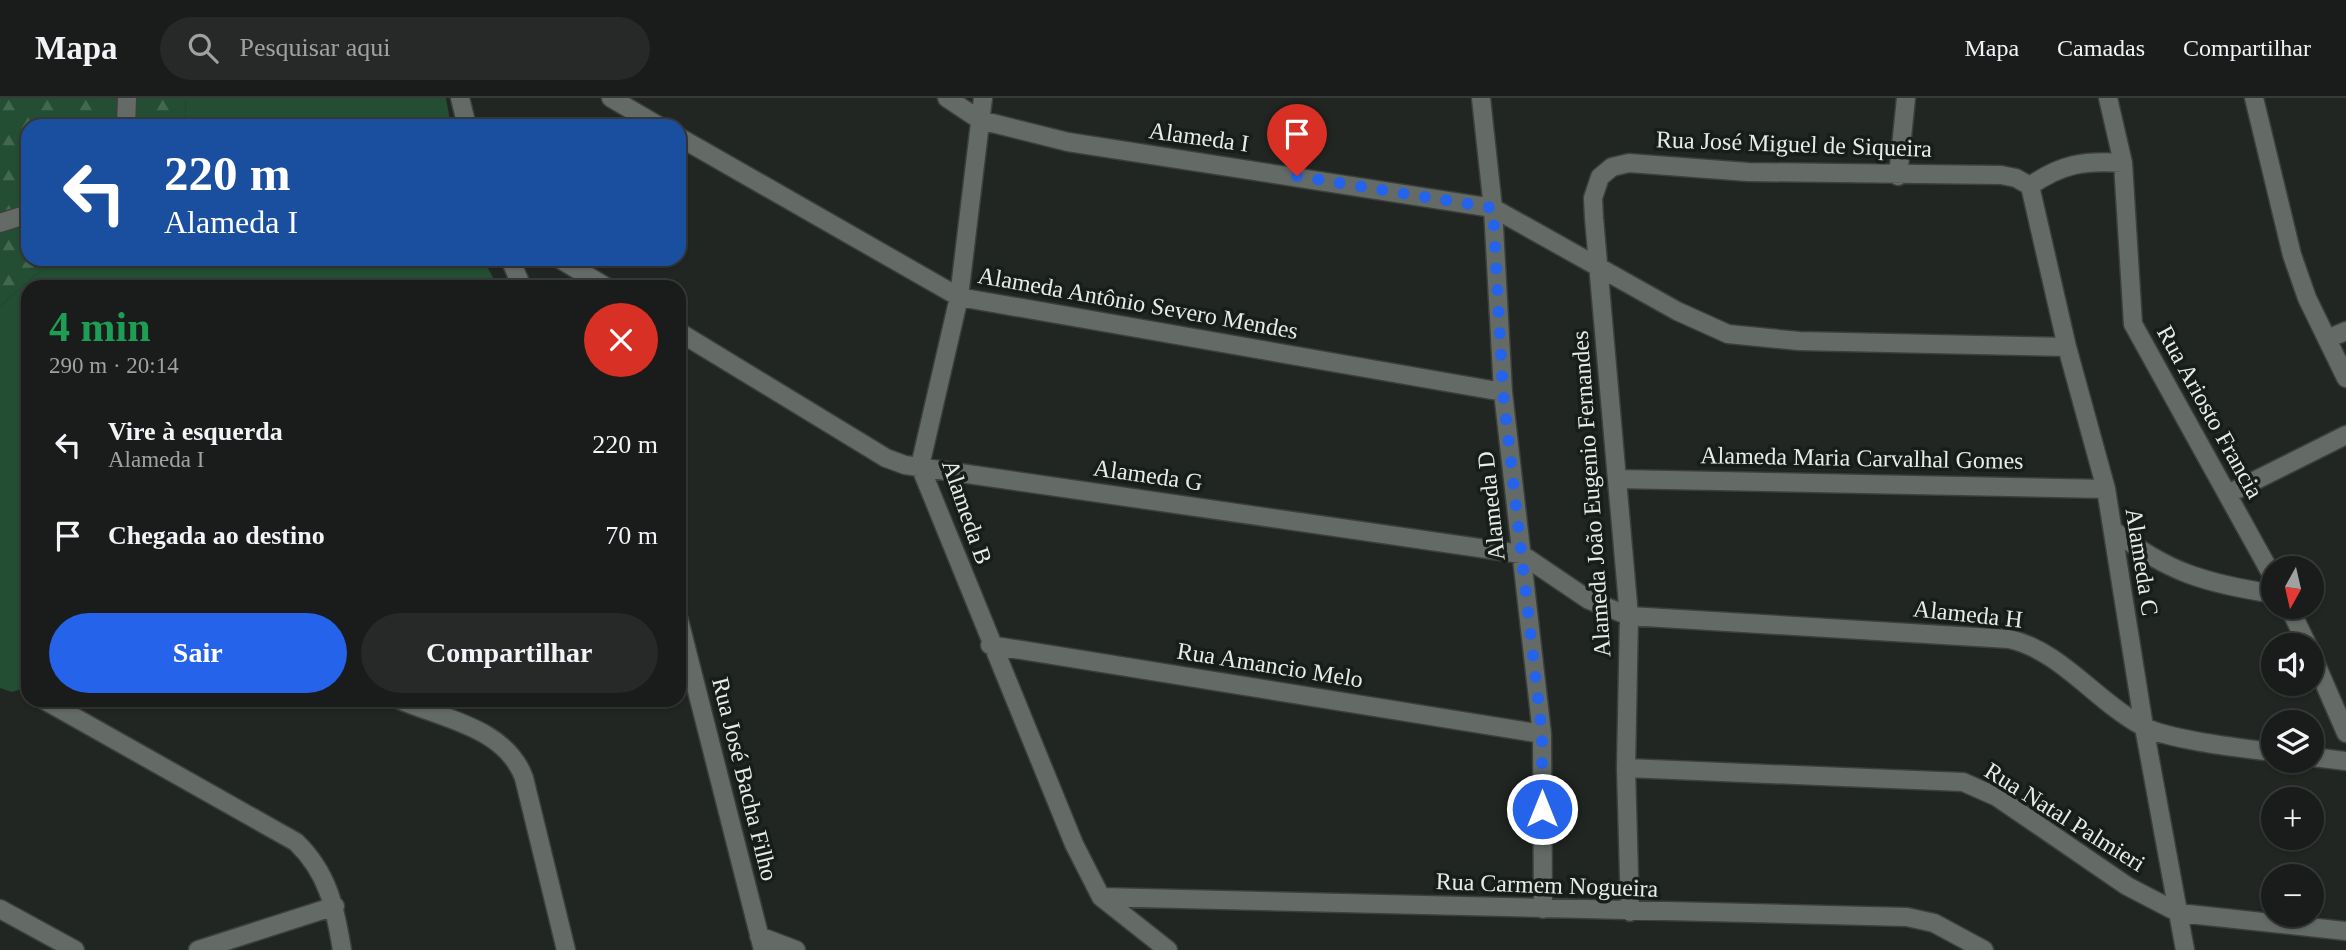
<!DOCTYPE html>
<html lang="pt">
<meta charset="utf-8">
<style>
:root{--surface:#191c1a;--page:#262927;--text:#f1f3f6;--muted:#9fa1a2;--line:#373a39;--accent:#2563eb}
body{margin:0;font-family:"Times New Roman",serif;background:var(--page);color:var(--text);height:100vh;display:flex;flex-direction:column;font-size:26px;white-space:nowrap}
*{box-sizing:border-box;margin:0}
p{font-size:23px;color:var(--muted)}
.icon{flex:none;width:38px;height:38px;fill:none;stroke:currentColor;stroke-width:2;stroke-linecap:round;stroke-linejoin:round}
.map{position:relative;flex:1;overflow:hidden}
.drawer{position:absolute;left:21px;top:182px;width:665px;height:427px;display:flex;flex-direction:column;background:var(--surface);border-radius:21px;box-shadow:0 2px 5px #0004,0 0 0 2px var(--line)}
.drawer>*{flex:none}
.banner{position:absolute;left:21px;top:21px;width:665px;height:147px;border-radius:21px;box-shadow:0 2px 5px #0004,0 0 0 2px var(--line);background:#1a4fa0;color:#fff;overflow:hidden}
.needle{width:46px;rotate:188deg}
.controls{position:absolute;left:2261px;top:458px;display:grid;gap:14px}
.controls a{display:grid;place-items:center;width:63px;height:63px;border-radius:50%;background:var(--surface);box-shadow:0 2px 5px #0004,0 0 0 2px var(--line);font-size:35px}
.pin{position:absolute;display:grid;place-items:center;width:60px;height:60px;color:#fff;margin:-72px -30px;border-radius:50% 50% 50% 0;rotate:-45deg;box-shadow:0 0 7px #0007}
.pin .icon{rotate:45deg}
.me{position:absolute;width:77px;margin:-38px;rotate:0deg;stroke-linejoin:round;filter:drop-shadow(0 0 5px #0008)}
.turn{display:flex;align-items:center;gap:24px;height:147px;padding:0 28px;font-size:32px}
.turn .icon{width:91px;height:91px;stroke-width:2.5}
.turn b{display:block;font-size:49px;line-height:60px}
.round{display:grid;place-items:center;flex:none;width:74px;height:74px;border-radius:37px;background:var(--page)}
.head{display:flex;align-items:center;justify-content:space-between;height:119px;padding:0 28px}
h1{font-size:42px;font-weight:700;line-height:52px;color:#1e9e55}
.primary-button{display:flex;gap:14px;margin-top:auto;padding:14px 28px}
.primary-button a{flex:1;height:80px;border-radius:42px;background:var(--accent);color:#fff;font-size:28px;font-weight:700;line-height:80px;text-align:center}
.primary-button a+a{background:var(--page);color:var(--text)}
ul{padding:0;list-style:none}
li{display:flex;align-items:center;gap:21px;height:91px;padding:0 28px}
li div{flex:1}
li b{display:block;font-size:26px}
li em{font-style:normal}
header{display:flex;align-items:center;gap:42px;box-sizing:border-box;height:98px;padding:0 35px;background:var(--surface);border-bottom:2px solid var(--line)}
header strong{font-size:33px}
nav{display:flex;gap:38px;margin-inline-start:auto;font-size:24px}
.search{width:490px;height:63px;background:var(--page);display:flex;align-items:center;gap:18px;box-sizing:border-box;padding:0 24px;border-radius:38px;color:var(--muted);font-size:26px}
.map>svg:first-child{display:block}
.green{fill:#234e33}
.forest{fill:url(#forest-firs)}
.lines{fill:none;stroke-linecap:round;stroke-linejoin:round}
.street-casing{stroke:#3b403d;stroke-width:21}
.street{stroke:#646b66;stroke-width:18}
.route{stroke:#2563eb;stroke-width:12;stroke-dasharray:0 21.6}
.labels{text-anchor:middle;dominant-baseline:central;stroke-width:7;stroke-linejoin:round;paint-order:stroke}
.street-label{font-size:24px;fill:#e8ece9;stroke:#171d19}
</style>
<header>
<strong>Mapa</strong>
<div class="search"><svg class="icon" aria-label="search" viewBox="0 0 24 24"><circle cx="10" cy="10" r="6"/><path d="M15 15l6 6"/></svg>Pesquisar aqui</div>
<nav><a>Mapa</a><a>Camadas</a><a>Compartilhar</a></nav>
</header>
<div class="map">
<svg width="2346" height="852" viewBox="0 0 2346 852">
<defs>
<pattern id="forest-firs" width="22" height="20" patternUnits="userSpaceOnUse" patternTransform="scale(1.75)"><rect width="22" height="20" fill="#234e33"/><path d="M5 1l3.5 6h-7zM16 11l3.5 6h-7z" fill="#436851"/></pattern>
</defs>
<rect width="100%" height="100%" fill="#212622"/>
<path class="green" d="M186 0H446L451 28H184Z
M61 161H483L498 189H28V589L12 594 0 590V208L37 176Z"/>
<path class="forest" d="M0 0H122L121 28H28V111L0 120Z
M131 0H186L184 28H130Z
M28 119V161H61L37 176 0 208V129Z"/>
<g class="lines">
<defs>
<path id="street" d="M460 0 467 28
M611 0 659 28
M947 0 980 22 1068 44 1493 110 1677 213 1728 236 1799 243 2067 249
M983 0 959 199 920 368 1074 746 1101 799 1168 852
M1481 0 1493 110 1503 294 1542 636 1543 811
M2108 0 2123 65 2133 226 2273 479
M2254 0 2292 157 2307 200 2346 280
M126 28 127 0
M679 39 959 199 1503 294
M1898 78 1906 0
M2030 88 2067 249 2106 391 2144 629 2185 852
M2030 88C2061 66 2085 62 2123 65
M0 125 28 116
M510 161 522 189
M560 161 606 189
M679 234 886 360 905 367 1521 456 1589 502 1629 518 2009 541C2060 552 2097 604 2142 628 2169 642 2241 650 2273 654
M2327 241 2346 233
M1617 381 2106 391
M2228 396 2346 337
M2113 432C2170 476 2204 484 2273 496
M2289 509 2308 548
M679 522 763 852
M990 547 1542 636
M2312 557 2346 635
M44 602 296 744C328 775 335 809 342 852
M400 602C444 621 506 630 524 680L566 852
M2312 659 2346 663
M1626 670 1963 684 1997 699 2127 788 2179 815 2346 833
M1101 799 1907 819 1934 825 1984 852
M0 811 75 852
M1630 814 1626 670 1629 518 1594 120 1593 100 1600 79 1612 69 1629 65 1748 74 2001 77 2016 80 2030 88
M759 838 796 852
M198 852 335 808"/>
</defs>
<use href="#street" class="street-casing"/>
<use href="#street" class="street"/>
</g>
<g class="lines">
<path class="route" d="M1297 78 1493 110 1503 295 1542 636V711"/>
</g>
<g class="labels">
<g class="street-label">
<text transform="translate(1199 39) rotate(8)">Alameda I</text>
<text transform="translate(1794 46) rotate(2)">Rua José Miguel de Siqueira</text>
<text transform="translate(1138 205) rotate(10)">Alameda Antônio Severo Mendes</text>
<text transform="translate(2210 314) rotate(61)">Rua Ariosto Francia</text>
<text transform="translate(1862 360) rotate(1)">Alameda Maria Carvalhal Gomes</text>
<text transform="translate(1148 377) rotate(8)">Alameda G</text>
<text transform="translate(1591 396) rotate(-94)">Alameda João Eugenio Fernandes</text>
<text transform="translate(1491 408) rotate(-96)">Alameda D</text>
<text transform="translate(967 414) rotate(71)">Alameda B</text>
<text transform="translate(2142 464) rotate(81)">Alameda C</text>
<text transform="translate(1968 516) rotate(6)">Alameda H</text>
<text transform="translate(1270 567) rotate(9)">Rua Amancio Melo</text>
<text transform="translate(745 681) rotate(76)">Rua José Bacha Filho</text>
<text transform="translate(2065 719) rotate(32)">Rua Natal Palmieri</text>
<text transform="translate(1547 787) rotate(2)">Rua Carmem Nogueira</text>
</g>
</g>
</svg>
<div class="controls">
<a><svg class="needle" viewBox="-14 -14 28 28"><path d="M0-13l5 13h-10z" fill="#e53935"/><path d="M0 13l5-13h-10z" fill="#9fa1a2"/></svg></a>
<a><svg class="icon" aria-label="sound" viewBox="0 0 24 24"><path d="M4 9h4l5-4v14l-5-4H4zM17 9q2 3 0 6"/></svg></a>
<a><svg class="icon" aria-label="layers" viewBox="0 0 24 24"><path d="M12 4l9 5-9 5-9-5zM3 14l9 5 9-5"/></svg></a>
<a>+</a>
<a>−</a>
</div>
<div class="pin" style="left:1297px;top:78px;background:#d93025"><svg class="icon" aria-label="arrive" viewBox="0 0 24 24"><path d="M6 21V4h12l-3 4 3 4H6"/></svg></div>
<svg class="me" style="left:1542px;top:711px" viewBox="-20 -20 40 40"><circle r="17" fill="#2563eb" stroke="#fff" stroke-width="3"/><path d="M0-11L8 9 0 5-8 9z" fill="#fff"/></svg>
<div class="banner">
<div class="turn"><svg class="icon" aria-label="left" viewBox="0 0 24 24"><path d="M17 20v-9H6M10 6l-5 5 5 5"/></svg><div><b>220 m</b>Alameda I</div></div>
</div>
<section class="drawer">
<div class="head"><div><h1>4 min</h1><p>290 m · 20:14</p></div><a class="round" style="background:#d93025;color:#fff"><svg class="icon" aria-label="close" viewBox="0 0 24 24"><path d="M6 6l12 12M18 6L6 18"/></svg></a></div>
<ul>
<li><svg class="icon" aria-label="left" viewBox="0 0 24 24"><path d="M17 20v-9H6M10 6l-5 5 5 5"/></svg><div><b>Vire à esquerda</b><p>Alameda I</p></div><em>220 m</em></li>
<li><svg class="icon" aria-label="arrive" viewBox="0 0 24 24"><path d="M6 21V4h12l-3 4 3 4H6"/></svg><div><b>Chegada ao destino</b></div><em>70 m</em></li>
</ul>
<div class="primary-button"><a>Sair</a><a>Compartilhar</a></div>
</section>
</div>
